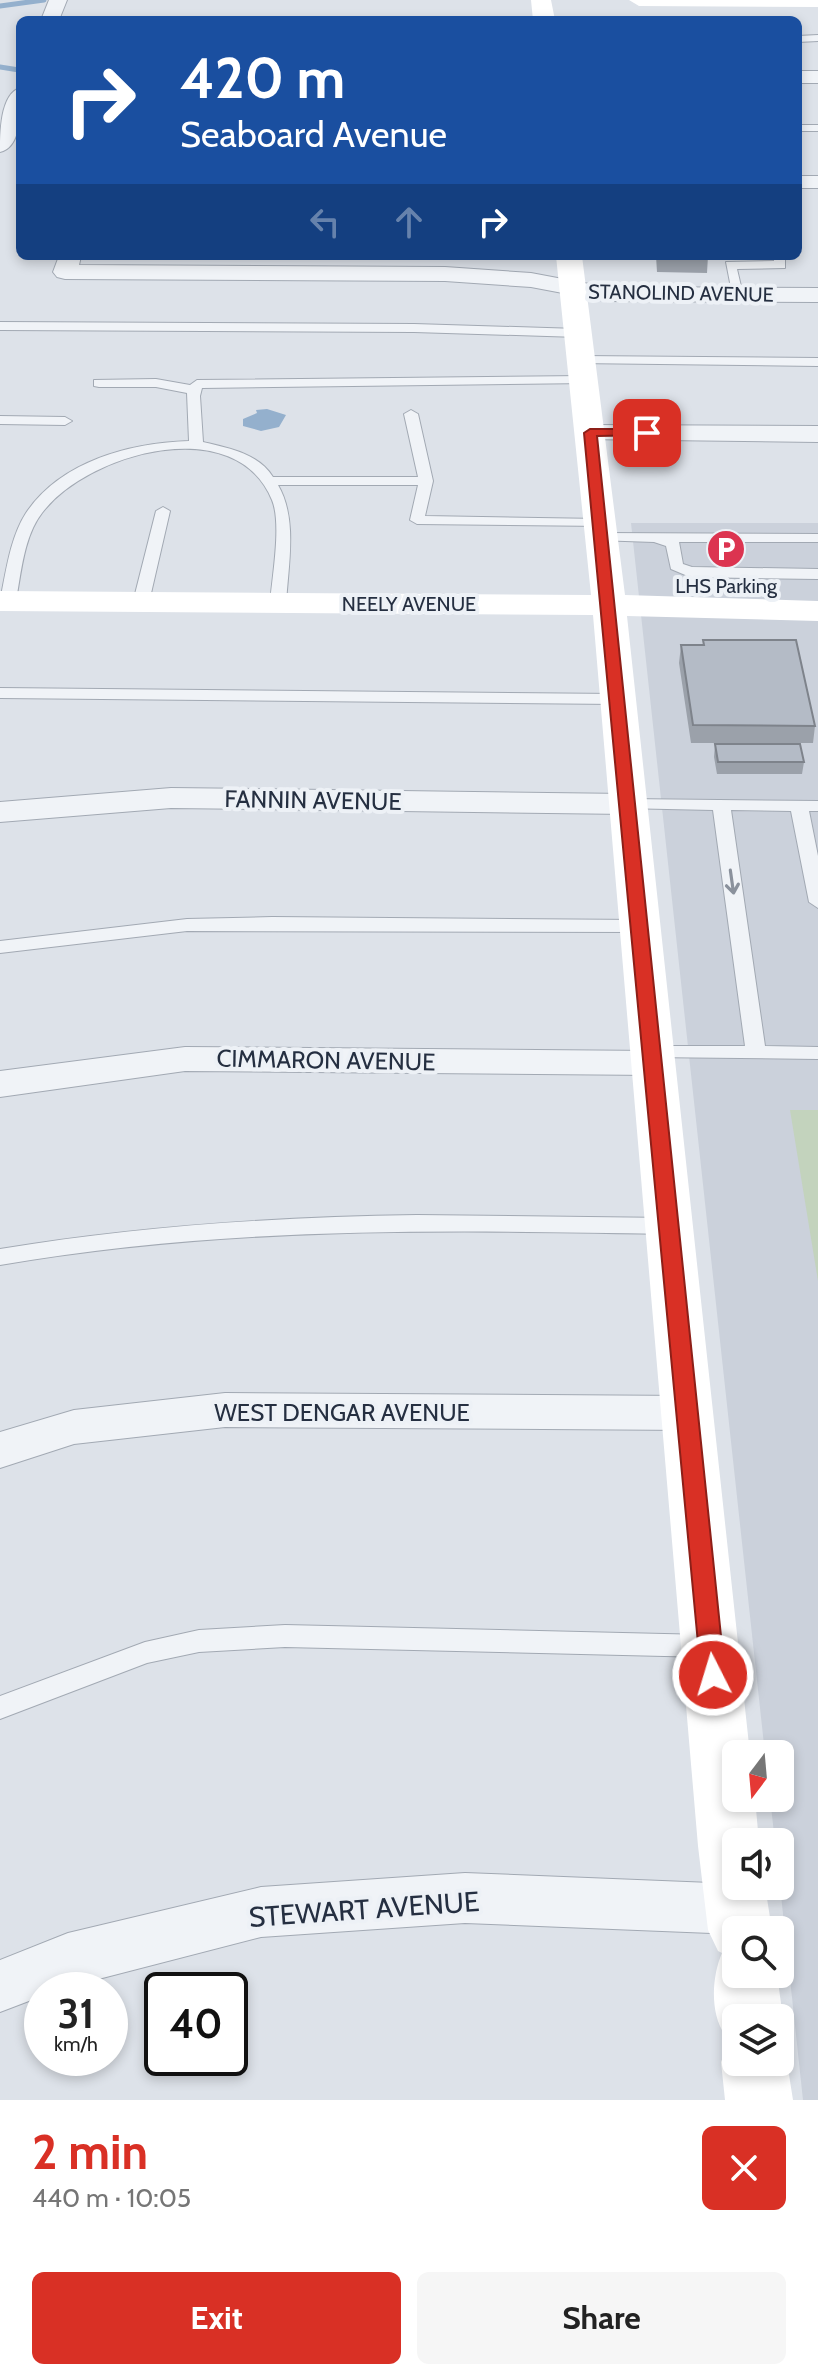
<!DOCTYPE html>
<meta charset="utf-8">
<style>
:root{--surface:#fff;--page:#f6f6f6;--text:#222;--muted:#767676;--accent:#d93025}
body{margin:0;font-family:Cabin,sans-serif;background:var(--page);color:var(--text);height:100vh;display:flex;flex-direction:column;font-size:30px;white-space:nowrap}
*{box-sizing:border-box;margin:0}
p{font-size:26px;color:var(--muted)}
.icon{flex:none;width:44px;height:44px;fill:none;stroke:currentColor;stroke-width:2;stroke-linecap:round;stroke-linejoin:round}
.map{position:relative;height:2100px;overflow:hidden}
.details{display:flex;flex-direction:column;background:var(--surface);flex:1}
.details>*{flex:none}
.top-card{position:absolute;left:16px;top:16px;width:786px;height:244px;border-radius:12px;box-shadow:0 4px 12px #0003;background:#1a4fa0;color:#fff;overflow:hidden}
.needle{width:52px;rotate:196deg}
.controls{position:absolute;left:722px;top:1740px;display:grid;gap:16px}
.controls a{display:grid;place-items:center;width:72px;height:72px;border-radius:12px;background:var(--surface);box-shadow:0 4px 12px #0003;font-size:40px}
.speed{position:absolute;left:24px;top:1972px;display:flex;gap:16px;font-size:40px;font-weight:700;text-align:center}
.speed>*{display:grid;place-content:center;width:104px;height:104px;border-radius:50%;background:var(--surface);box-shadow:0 4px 12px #0003;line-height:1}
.speed small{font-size:20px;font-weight:400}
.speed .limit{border:4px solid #111;border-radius:12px;background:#fff;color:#111}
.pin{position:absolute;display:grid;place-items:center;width:68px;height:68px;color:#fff;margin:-34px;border-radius:16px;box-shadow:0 4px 12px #0006}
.me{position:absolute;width:88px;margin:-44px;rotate:355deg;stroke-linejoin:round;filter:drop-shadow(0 0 6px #0008)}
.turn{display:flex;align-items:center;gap:28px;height:168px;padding:0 32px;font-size:36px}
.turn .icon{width:104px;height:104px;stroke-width:2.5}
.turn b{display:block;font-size:56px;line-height:68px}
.lanes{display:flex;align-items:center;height:76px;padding:0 32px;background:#0003;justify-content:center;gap:40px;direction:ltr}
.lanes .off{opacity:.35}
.round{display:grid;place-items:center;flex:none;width:84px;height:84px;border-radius:12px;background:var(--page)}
.headline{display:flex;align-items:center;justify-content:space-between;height:136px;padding:0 32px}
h1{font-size:48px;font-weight:800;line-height:60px;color:var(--accent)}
.primary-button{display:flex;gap:16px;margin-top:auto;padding:16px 32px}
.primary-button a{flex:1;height:92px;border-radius:12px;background:var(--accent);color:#fff;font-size:32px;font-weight:800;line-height:92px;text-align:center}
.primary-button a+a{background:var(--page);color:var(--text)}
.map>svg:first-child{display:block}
.built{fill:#cbd1db}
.green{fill:#c3d3bd}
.water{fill:#94b0cd}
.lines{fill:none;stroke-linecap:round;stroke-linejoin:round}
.stream{stroke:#94b0cd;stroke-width:5}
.lane-casing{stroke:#a2a9b3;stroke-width:2}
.street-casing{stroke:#a2a9b3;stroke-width:2}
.lane{fill:#f0f3f7;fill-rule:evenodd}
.street{fill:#f0f3f7;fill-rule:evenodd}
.secondary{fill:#fff;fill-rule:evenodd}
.wall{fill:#9ba1aa}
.building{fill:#b4bbc6;stroke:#7e838b;stroke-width:2}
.oneway{stroke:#8a919c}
.route{fill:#d93025;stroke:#8d1f18;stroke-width:2}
.labels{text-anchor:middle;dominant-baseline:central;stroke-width:8;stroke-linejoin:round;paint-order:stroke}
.far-street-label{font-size:20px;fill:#252f41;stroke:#edf1f6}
.far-poi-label{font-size:20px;fill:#252f41;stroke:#edf1f6}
.street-label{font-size:24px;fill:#252f41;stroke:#edf1f6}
.near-street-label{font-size:28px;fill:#252f41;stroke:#edf1f6}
</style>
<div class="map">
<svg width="818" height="2100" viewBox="0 0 818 2100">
<rect width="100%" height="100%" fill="#dde2e9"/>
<path class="built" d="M631 523H818V2100H803L780 1886V1842H775L770 1798H780V1754H765Z"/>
<path class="green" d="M790 1110H818V1281Z"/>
<path class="water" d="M267 409 286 415 279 427 261 431 243 426V419L257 413 256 410Z"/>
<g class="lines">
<path class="stream" d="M0 6 44 0
M0 67 19 70"/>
<defs>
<path id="lane" d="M818 35V41L798 42V36Z
M798 125H818V131H798Z
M773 256H785V268L737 269 743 295 733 298 726 262 774 261Z
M0 322 414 324 578 329 584 333 578 337 414 332 0 330Z
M581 356 818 358V366L576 363V357Z
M584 376 589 377V383L202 388 200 396 203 442C228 448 258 453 273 477H418L404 414 411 410 418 414 433 481 425 516 600 519 607 523 605 526 417 524 410 520 418 485H278C298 519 288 566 286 604L278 609 270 604C272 577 282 524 272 500 236 411 87 453 42 513 24 536 21 573 16 601L8 606 0 601C6 572 10 538 26 513 61 461 130 443 189 441L187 393 156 387H99L94 386V380L156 379 190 385 197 380Z
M0 416 65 417 72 421 65 425 0 424Z
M163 507 170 511 149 602 146 605H136L133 602 156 511Z
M601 533 818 534V542H679L683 564 692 567 818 569V579L690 577 671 569 666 546 654 542 596 540V534Z
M0 688 617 694 625 699 617 704 0 698Z
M627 799 818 801V811H809L818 856V908L809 902 791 811 731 810 765 1046 818 1047V1059L646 1057 643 1052 653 1046H745L713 810 621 808 618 804Z
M272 917 639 920 648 926 639 932 187 931 0 953V941L187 919Z
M417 1215 669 1218 677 1221 680 1226 677 1231 669 1234C440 1230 227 1226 0 1265V1249C139 1226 276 1217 417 1215Z
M285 1625 706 1635 715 1638 719 1646 715 1654 706 1657 285 1647 199 1652 147 1663 0 1719V1696L145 1642 199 1630Z"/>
<path id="street" d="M49 0H67L59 20H41Z
M798 71H818V83H798Z
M20 88C20 107 23 147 0 152 0 134 0 94 20 88Z
M798 176H818V188H798Z
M59 256H81L79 265 445 267 531 273 605 287 818 288V302L605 301 531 287 445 281 65 279 57 277 53 272Z
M590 425 818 426V442L581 439 577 433 581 427Z
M171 788 627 794 639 797 644 804 639 811 627 814 171 808 0 822V802Z
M185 1047 653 1051 667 1054 672 1063 667 1072 653 1075 185 1071 0 1097V1071Z
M225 1393 688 1396 704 1401 710 1413 704 1425 688 1430 225 1427 74 1444 0 1468V1432L74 1410Z
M465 1873 736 1884 757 1891 765 1909 757 1927 736 1930V1934L465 1923 261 1937 56 1990H42V1996L0 2012V1960L68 1933 261 1887Z"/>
</defs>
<use href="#lane" class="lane-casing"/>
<use href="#street" class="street-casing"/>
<use href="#lane" class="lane"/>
<use href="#street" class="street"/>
<path class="secondary" d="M531 0H551L555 20H533Z
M629 0H818V7L639 6Z
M556 256H582L625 595 818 601V621L627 616 750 1754H736V1798H755L759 1842H736V1886H765L772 1930H736V1974H777L783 2018 780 2024V2018H736V2062H780V2045L787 2062 793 2100H725L721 2062 730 2041C709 2020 711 1978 722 1953L718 1951 708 1930 698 1846 593 615 0 611V591L591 595Z"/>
</g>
<path class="wall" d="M656 256H708L707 273 657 272Z
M703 640 815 726 813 743H691L679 663 681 645H703Z
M715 744 804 762 802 774H717L714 757Z"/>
<path class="building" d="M703 640H796L815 726 693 725 681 645H704Z
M715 744H800L804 762H718Z"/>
<defs><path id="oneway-shaft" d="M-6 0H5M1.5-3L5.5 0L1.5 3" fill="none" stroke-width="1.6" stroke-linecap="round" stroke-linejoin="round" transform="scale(2)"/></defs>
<use class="oneway" href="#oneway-shaft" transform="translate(732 882) rotate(82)"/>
<path class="route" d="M647 429 651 430V435L597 436 725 1675 721 1682 713 1685 704 1682 701 1675 584 433 590 429Z"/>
<defs>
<symbol id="parking-disc" viewBox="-11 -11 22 22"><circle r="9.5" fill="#dc3450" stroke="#edf1f6"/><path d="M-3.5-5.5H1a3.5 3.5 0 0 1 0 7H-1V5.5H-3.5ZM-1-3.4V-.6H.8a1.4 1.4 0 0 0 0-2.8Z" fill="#fff"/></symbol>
</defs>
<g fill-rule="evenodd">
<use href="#parking-disc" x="704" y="527" width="44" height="44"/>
</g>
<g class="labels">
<g class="far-street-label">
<text transform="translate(681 293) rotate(1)">STANOLIND AVENUE</text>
<text x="409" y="604">NEELY AVENUE</text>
</g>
<g class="far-poi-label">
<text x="726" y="586">LHS Parking</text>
</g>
<g class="street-label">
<text transform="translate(313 800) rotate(1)">FANNIN AVENUE</text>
<text transform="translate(326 1060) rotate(1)">CIMMARON AVENUE</text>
<text x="342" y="1412">WEST DENGAR AVENUE</text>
</g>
<g class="near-street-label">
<text transform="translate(364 1909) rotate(-4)">STEWART AVENUE</text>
</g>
</g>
</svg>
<div class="controls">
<a><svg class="needle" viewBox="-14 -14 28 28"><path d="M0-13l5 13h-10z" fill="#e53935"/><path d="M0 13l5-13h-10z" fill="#767676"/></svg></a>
<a><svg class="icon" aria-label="sound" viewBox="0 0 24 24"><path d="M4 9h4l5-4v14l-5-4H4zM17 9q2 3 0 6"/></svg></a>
<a><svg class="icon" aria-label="search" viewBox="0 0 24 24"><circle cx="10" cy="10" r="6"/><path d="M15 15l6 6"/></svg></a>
<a><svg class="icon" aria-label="layers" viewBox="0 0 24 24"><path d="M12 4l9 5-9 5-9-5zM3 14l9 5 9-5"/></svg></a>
</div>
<div class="speed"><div>31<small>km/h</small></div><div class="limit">40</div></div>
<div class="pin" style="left:647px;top:433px;background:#d93025"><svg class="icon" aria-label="arrive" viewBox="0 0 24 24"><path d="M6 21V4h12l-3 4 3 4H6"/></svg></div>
<svg class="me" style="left:713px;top:1675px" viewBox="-20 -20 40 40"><circle r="17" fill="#d93025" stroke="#fff" stroke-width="3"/><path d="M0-11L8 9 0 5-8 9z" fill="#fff"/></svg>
<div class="top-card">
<div class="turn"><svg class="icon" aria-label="right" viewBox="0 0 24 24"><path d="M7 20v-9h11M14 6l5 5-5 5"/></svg><div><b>420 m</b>Seaboard Avenue</div></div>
<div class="lanes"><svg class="icon off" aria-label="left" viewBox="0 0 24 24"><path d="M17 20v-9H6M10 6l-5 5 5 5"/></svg><svg class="icon off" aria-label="ahead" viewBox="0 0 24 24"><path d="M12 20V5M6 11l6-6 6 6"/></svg><svg class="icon" aria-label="right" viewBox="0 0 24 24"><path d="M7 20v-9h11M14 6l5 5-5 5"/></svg></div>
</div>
</div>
<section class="details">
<div class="headline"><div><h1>2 min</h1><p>440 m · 10:05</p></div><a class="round" style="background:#d93025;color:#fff"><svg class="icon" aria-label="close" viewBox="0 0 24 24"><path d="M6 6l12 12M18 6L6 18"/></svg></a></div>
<div class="primary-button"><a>Exit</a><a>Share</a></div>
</section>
